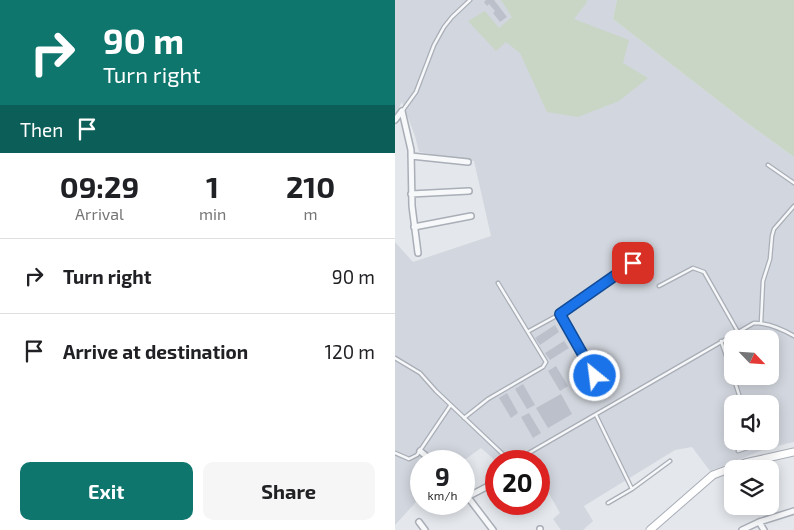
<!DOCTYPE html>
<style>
:root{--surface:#fff;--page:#f6f6f6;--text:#202124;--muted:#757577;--line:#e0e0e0;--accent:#0f766e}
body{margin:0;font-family:"Exo 2",sans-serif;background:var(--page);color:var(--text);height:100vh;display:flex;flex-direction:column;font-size:19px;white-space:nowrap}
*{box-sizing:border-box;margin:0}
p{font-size:16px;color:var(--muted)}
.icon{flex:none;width:28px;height:28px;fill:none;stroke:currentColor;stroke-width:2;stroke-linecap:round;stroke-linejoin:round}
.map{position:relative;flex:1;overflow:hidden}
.side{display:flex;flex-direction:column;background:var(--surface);width:395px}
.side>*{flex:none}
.top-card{background:#0f766e;color:#fff;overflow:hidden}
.needle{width:32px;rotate:115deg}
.buttons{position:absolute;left:329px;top:330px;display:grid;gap:10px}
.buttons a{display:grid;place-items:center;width:55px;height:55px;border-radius:10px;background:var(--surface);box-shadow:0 2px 12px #0003;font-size:25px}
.speed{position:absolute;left:15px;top:450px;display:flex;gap:10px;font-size:25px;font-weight:700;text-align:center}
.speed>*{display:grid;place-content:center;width:65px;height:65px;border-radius:50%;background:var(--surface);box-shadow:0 2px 12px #0003;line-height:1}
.speed small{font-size:12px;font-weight:400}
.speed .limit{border:8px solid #d22;background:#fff;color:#111}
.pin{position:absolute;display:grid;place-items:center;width:42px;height:42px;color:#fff;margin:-21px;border-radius:10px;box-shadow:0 2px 8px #0006}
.me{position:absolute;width:55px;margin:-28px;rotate:331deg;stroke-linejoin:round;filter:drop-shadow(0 0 4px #0008)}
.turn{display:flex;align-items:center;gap:18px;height:105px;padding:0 20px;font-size:22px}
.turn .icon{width:65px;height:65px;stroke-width:2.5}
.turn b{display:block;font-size:35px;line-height:42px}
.then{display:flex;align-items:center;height:48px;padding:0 20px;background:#0003;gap:10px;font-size:19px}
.eta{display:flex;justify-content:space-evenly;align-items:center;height:85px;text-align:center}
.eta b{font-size:30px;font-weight:700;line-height:35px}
.primary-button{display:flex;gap:10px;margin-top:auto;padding:10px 20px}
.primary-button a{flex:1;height:58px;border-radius:10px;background:var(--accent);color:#fff;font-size:20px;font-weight:700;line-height:58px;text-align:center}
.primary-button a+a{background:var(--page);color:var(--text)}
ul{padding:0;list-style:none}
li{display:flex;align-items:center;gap:15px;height:75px;padding:0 20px;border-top:1px solid var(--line)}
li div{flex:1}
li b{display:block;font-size:19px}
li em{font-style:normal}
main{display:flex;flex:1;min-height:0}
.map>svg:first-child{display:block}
.built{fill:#d2d6de;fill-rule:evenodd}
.green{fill:#c9d6c5}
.building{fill:#bbc0ca}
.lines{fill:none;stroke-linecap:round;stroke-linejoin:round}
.lane-casing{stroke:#a9aeb7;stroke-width:5}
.street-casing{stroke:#a9aeb7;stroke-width:8}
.secondary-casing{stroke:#a9aeb7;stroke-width:9}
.lane{stroke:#f7f8fa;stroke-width:2.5}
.street{stroke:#f7f8fa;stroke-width:5}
.secondary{stroke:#fff;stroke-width:7}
.route-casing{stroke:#114b97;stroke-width:12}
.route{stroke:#1a73e8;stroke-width:9}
</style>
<main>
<section class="side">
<div class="top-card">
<div class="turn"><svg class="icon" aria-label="right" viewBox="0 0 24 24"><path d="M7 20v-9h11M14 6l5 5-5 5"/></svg><div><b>90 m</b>Turn right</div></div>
<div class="then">Then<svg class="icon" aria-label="arrive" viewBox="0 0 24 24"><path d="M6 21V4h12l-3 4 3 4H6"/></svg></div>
</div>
<div class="eta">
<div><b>09:29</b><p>Arrival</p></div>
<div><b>1</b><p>min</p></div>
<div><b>210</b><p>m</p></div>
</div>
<ul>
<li><svg class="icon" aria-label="right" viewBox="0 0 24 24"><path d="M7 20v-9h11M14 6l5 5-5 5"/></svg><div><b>Turn right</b></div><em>90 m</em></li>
<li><svg class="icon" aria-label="arrive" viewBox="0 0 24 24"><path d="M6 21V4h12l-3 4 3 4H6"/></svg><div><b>Arrive at destination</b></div><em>120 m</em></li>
</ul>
<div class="primary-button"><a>Exit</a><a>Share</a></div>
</section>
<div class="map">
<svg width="399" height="530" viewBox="0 0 399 530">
<rect width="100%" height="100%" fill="#e4e7ec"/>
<path class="built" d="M0 0H222L218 19 352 123 399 157V442L373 448 315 471 297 447 280 450 189 506 198 521 188 530H166L158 519 165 513 153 492 144 497V461H101L86 448 68 461H26V499L22 501 0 525V242L18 262 96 236 79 161 24 152 20 136 7 102 0 115ZM338 339H375V376H338ZM338 404H375V441H338Z"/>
<path class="green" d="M106 0H191L192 2 179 19 234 40 228 63 253 78 224 101 183 117 152 112 125 53 111 42 101 51 73 21 90 11 104 28 117 17Z
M222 0H399V157L352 123 218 19Z"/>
<path class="building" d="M91 0H99L112 17 105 22 98 13 100 11 94 4 92 6 89 2Z
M160 325 164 332 145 345 140 338Z
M169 341 174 348 155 360 150 353Z
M161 366 173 386 165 391 153 371Z
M128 384 140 405 132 409 120 389Z
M112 393 123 413 116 418 104 398Z
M166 394 177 414 153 428 141 408Z
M134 413 146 433 138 438 126 417Z"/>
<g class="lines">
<defs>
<path id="lane" d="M8 110 21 92 39 45 49 27 57 17 75 0
M373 165 399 183
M264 286 298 268 309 272 343 332
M165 314 200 376
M366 323 368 281 375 259 377 236 379 229 399 206
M134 331 165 314 239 263
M326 341 338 376
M0 358 25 373 41 391 115 461
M338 376 347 404
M201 415 237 489 275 461
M69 418 93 399 148 367 151 362 103 283
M343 451 361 445 360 441
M0 453 14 459 22 455 55 406
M120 461 359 323C374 323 387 329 399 336
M213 503 237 489"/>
<path id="street" d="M7 111 16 150 17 206 23 253
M0 120 7 111
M16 156 73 162
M16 194 74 191
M19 227 76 216
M25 451 37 461
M69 492 98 530
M72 497 101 482
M24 522 30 530
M364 522 369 530
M145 529V530
M347 530 364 522 399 511"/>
<path id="secondary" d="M255 530 318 475 350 463 399 452"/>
</defs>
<use href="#lane" class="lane-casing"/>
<use href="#street" class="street-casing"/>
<use href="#secondary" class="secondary-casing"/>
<use href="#lane" class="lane"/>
<use href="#street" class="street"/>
<use href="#secondary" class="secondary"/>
</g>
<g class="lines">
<defs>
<path id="route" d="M200 376 165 314 238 263"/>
</defs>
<use href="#route" class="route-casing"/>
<use href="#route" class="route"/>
</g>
</svg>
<div class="buttons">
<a><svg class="needle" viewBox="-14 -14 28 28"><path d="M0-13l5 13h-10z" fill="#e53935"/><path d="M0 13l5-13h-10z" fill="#757577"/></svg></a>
<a><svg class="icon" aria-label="sound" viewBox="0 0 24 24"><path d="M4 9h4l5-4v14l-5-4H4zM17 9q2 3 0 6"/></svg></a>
<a><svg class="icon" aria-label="layers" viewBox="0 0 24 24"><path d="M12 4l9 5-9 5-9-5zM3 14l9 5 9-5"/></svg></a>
</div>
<div class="speed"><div>9<small>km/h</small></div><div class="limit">20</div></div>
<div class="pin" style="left:238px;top:263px;background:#d93025"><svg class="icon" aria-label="arrive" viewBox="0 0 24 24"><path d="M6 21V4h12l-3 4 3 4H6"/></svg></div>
<svg class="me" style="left:200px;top:376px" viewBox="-20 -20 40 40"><circle r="17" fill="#1a73e8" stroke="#fff" stroke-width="3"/><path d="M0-11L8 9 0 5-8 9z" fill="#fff"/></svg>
</div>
</main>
